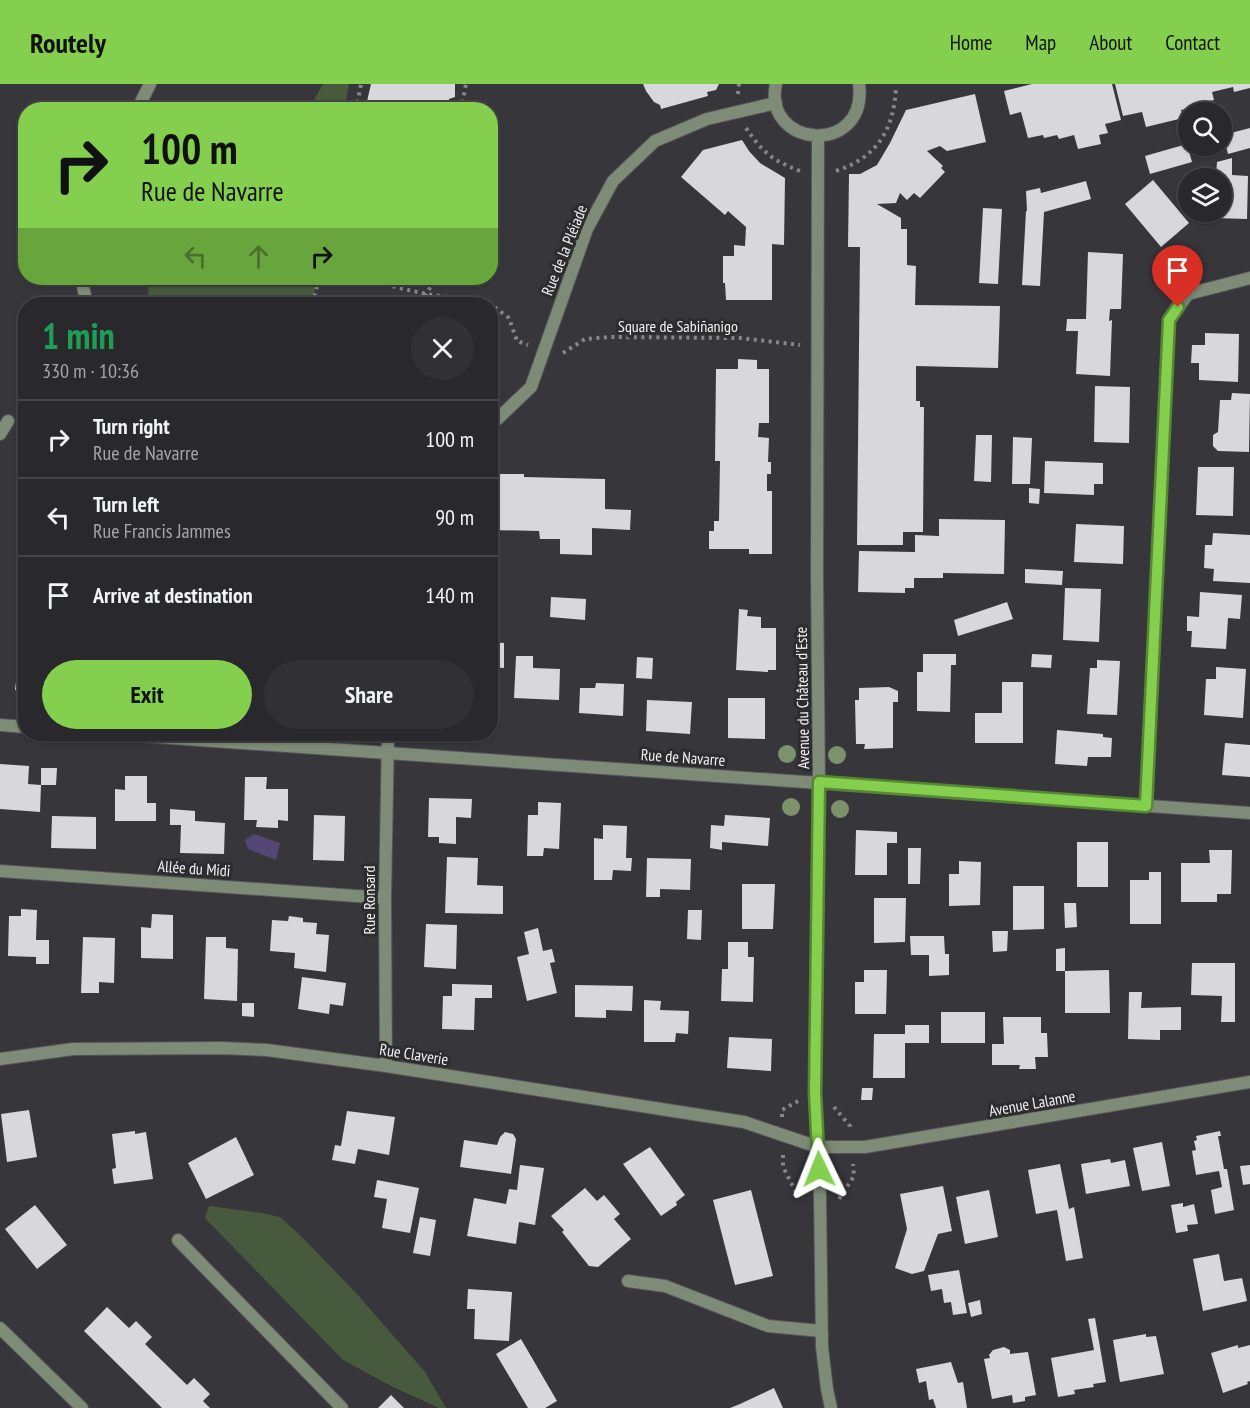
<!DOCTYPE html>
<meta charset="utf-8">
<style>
:root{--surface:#29282c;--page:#313034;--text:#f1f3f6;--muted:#a5a6a9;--line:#454448;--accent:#84cf4d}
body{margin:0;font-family:"PT Sans Narrow",sans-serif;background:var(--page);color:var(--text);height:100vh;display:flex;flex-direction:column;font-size:22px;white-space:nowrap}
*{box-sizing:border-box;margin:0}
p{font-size:20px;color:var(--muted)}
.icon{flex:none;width:33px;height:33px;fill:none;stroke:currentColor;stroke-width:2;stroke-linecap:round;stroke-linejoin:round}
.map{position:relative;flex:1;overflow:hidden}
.side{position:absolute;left:18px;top:213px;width:480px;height:444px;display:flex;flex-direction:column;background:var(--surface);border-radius:24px;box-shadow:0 2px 4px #0004,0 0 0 2px var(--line)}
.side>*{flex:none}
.banner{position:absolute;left:18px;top:18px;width:480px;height:183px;border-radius:24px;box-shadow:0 2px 4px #0004,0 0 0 2px var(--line);background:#84cf4d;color:#111;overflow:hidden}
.tools{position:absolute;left:1178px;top:18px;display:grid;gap:12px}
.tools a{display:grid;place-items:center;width:54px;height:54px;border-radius:50%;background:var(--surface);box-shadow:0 2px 4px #0004,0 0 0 2px var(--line);font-size:30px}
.pin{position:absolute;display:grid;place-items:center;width:51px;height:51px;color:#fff;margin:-62px -26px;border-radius:50% 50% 50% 0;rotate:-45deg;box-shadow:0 0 6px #0007}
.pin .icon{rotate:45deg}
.me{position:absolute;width:66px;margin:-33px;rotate:358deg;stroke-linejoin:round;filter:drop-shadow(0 0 4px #0008)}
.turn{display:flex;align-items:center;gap:21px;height:126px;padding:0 24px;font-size:27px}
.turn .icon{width:78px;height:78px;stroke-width:2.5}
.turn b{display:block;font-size:42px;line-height:51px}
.lanes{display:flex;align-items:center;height:57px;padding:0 24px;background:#0003;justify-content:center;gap:30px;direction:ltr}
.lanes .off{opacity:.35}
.round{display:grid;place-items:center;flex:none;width:63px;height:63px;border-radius:32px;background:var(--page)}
.headline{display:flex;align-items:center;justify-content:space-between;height:102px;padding:0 24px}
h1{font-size:36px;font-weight:700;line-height:45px;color:#1e9e55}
.primary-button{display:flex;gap:12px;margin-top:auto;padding:12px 24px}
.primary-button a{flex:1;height:69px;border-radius:36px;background:var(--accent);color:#111;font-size:24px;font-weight:700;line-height:69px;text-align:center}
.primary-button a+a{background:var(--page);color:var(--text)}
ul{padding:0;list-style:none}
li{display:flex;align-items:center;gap:18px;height:78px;padding:0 24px;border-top:2px solid var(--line)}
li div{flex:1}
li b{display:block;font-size:22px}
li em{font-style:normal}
header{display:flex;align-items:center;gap:36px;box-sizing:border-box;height:84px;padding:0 30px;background:var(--accent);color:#111}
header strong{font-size:28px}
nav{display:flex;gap:33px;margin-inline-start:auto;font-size:21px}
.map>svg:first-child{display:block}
.green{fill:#485a3d}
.water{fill:#544775}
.building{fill:#d8d7db}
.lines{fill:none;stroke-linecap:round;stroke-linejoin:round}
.service-casing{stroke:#555458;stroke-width:14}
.minor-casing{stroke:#555458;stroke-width:14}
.tertiary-casing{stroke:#555458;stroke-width:14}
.path{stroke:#878689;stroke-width:4;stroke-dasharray:3 4.5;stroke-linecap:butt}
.service{stroke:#7e8b76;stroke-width:12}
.minor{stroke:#7e8b76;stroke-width:12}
.tertiary{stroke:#7e8b76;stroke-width:12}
.tree{fill:#7b926d}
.route-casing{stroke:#568732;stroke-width:15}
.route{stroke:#84cf4d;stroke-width:10}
.labels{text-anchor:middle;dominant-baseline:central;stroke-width:6;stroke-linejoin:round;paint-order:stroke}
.street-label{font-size:16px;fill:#f2f1f3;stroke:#2d2c2f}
</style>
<header>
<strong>Routely</strong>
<nav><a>Home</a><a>Map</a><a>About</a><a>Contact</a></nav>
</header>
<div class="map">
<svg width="1250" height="1324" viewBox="0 0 1250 1324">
<rect width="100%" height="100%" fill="#37363a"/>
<path class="green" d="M323 0H349L344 25H309Z
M151 194H315L314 220H149L148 202Z
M209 1122 262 1129 280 1133 303 1154 356 1209 425 1288 446 1324H439L393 1303 343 1276 205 1134Z"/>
<path class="water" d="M254 750 280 759 276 776 248 765 245 756Z"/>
<path class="building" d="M371 0H455V13L449 15 447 26H365Z
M643 0H719L716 6 707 8 708 12 661 25 660 21 654 18 646 7Z
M1032 0H1112L1121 36 1105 40 1108 49 1099 51 1101 60 1078 65 1074 51 1059 55 1057 51 1044 54 1043 51 1028 54 1021 28 1010 31 1004 7Z
M1115 0H1250V4L1234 8 1233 3 1212 8 1214 16 1193 21V24L1181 26 1183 34 1146 43 1142 28 1123 32Z
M975 10 986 58 947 67 940 62 927 67 943 82 941 84 945 88 920 114 914 109 907 116 900 109 896 119 877 120 901 134V145H907V181L916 182 915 221 1000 222 998 284 916 282V317H920V323H924L923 448H903V461H857L860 163H848L849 90H860L877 81 890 59 906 26Z
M1250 44V64L1228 70 1223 51Z
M742 56 749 67 760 79 785 94 784 161 772 160V216H726L725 199H723V172H734V161L745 162 746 143 728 127 725 131 681 93 703 66Z
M1187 60 1192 78 1150 90 1145 72Z
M1232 74V91L1248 92 1247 135 1213 134V128H1221V94H1214V91H1216L1217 78Z
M1153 96 1189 139 1161 163 1125 120Z
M1086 97 1091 115 1044 128 1040 202 1022 201 1026 127H1027L1026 107 1040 104 1041 109Z
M983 124 1002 125 998 200 979 199Z
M1088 168 1123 170 1121 225H1110L1109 237 1112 236 1110 292 1076 290 1078 247H1066L1067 235H1086Z
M1205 249 1239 250 1238 298 1199 296V279H1191L1192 261H1205Z
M738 275 757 276V285H769V339H759L758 353 769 354 768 378H771V390H767V407H772V470H749V465H709V447H714V437H719L720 377H715L716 285H738Z
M1095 302 1130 303 1129 359 1094 358Z
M1232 309 1250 310 1249 368 1218 367 1213 362V351L1218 348 1220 316H1231Z
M976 351H992L991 398 974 397Z
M1013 353 1032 354 1030 400H1012Z
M1045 377 1103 379V400H1094V411L1044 409Z
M1198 383H1234L1233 432 1196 431Z
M490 390H524V393L605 395V425L631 426 630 446 592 444V471L560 470V455H540L539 447 490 446Z
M1029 404 1040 405 1039 420 1029 419Z
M939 435 1005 436 1004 490 943 489V494H914V504H905V509L858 508 859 467 915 468V451L939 452Z
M1076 440 1124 442 1123 480 1074 478Z
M1213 449 1250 451V499L1213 497 1214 485 1204 484 1205 461H1212Z
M1025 485 1063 487 1062 501 1025 499Z
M1065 504 1101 505 1099 558 1063 556Z
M1200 508 1242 511 1240 535 1228 534 1226 565 1191 563 1192 547H1187V532L1199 533Z
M551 513 586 515 585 536 550 533Z
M1007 518 1013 535 958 552 954 536Z
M739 525 748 526 747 532 761 533V544H776V586H768V588L736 586Z
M490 558 504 559V584L490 583Z
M923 570H956V581H951L950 628 917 627V588H923Z
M1032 570 1052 571 1051 584 1031 583Z
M516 572H533V584L560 585 559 616 514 614Z
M637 573 653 574 652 595 636 594Z
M19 574 26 575V607L15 606Z
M1097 576 1120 577 1117 631 1087 630 1090 584H1097Z
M1216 583 1246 585 1243 634 1204 631 1206 595H1216Z
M1002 598H1023V659H975V629H1002Z
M596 599 624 600 623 632 579 629 580 604H595Z
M889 603 898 607V618H893V664L864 665 865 660H856L855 616H859V604Z
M728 614H765V655L728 654Z
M647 616 692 618 690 650 646 647Z
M1057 646 1103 650V653L1112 654 1111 673H1088L1087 682 1055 680Z
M1225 659 1250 661V693L1222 691Z
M0 680 29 682 28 700 41 701 40 728 0 725Z
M41 684H57L56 701H41Z
M125 692H147V719H156V737H115V705L125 706Z
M245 693H267L266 705H288V737L278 736V744L256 743 257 736H244Z
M429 714 472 715 471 734 456 733V760L439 759V753H428Z
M538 718 561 719 559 765 544 764 543 772H527L528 731H538Z
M170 725 195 727V737L225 739 224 770 180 769 181 741H170Z
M314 731 345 732 344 777 313 776Z
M725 731 770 734 768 762 722 758V766L710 764 711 741 724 742Z
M52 732 96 733V765L51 764Z
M603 741 627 742 626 774H632L631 787 613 786 612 796H594V754L603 755Z
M856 746 897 748V759H887V791H855Z
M1077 758H1108V803H1077Z
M908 764H921L920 800H908Z
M1209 766H1232L1231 810H1217V818H1181V779H1210Z
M447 773 478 774 477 801 503 802V830L445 829Z
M647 774 691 775 690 806 660 805V813H646Z
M959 777 981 778 980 821 949 822V790H959Z
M1149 788H1161V840H1130V796H1149Z
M742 800H775L773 845H742Z
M1013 802H1044V845L1013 846Z
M874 814H906L905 858 874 859Z
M1064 819H1076L1077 843 1065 844Z
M21 825 37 826 36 856H49V880H36V873L8 872 9 832H21Z
M688 826H702L701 856 687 855Z
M152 830 173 831V875L141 874V843L151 844Z
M289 832 303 834V838L317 839 316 850 329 851 326 888 294 884 295 869 270 867 272 836 288 837Z
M426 840 457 841 456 885 424 883Z
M538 844 543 867 552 865 555 878 550 879 557 909 527 917 517 873 529 870 524 848Z
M992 847H1008L1007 867 993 868Z
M910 852H944L945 870H949V891L929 892V871H911Z
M83 853 115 854 114 899 99 898V909H81Z
M206 853H226V864L238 865 237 917 204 915Z
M728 858H748V873H754L753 918 721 917 722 885H728Z
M1065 864V887H1056V865Z
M1192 879H1235V938H1221L1222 912 1191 911Z
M864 886H887L886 930H855V898H864Z
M1109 886 1110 929H1065V887Z
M302 893 346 899 343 922 330 920 329 930 298 925Z
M452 900 492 901V914H475L474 946 442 945 443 912H452Z
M575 901 633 902 632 927 606 926V934L575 933Z
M1129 908H1142L1141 924 1181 923V946H1160V956L1128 955Z
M644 916 661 917 660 926 689 927 688 950 676 949 675 958H644Z
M242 919H254V933L242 932Z
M941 928H985V959H941Z
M1003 933H1041V949H1047L1048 973H1035L1036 985H1019L1020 981H992V960H1004Z
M905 941H929V959H905V994H873L874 950H905Z
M729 953 772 955 771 987 727 984Z
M862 1004H873L872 1016H861Z
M29 1026 37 1073 7 1078 1 1030Z
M347 1027 395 1033 389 1071 358 1065 355 1080 332 1076 335 1061 341 1062Z
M135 1047V1050L146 1048 153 1095 114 1100 112 1085 116 1084 112 1050Z
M1220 1047 1221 1052H1218L1224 1085H1227L1234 1126 1215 1130 1211 1106 1222 1103 1219 1087 1196 1091 1192 1067 1196 1066 1194 1057 1197 1056 1196 1052Z
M505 1048 513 1050 516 1055 511 1090 460 1083 464 1056 497 1061 500 1053Z
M236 1053 254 1091 206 1115 188 1079Z
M1162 1058 1170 1102 1142 1107 1133 1064Z
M650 1063 685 1111 676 1118 677 1121 661 1132 623 1080Z
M1110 1075 1111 1079 1125 1076 1130 1102 1086 1110 1081 1080Z
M1060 1080 1069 1125 1074 1123 1083 1174 1066 1177 1057 1126 1036 1130 1028 1086Z
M520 1081 544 1084 535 1141 519 1138 516 1160 467 1152 474 1114 506 1120 509 1105 517 1106Z
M1250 1081V1100L1243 1101 1240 1082Z
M377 1096 419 1104 410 1149 382 1144 387 1115 374 1113Z
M943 1102 952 1147 938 1150 924 1187 912 1190 895 1184 907 1145 900 1110Z
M585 1104 597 1117 604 1111 620 1130 614 1135 631 1155 598 1183 589 1182 562 1148 564 1146 551 1132Z
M751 1106 773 1192 735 1201 713 1116Z
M989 1106 998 1153 965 1160 956 1113Z
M1183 1119V1123L1194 1120 1198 1140 1187 1141 1188 1147 1176 1149 1171 1121Z
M35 1121 67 1161 37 1185 5 1145Z
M420 1133 436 1136 430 1172 413 1169Z
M1219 1170 1224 1197 1242 1194 1247 1217 1203 1227 1193 1175Z
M959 1186 967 1229 953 1231 951 1218 944 1219 942 1205 931 1207 928 1191Z
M468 1205 512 1208 509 1257 474 1255 475 1225H467Z
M980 1216 982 1230 971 1233 968 1219Z
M107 1223 129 1244 136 1237 152 1253 145 1260 187 1301 194 1294 210 1310 203 1317 210 1324H162L84 1247Z
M1095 1234 1106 1298 1093 1300 1094 1303 1074 1306 1075 1310 1058 1313 1051 1274 1094 1266 1088 1235Z
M1146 1250V1253L1156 1252 1164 1290 1120 1298 1113 1256Z
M521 1255 557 1317 545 1324H528L496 1270Z
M1238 1261V1264L1250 1261V1297L1247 1298 1248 1300 1223 1309 1211 1269Z
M1004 1263 1010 1266V1270L1028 1268 1036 1311 1025 1313V1317L1013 1319 1012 1311 992 1315 984 1275 990 1274 989 1271 993 1266Z
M951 1278 958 1299 963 1298 967 1324H936L933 1315 929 1316 926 1297 919 1299 916 1285Z
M774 1304 783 1324H730L740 1320Z
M391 1311 404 1324H378Z"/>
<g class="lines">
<defs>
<path id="service" d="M178 1156 342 1324"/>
<path id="minor" d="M137 26 150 0
M81 194 87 220
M490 342 531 303 587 145 613 97 655 57 707 35 776 19
M0 350 8 337
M0 641 26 643
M114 650 1250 729
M1146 722 1169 236 1188 210 1250 194
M0 787 385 814
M0 975 73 965 222 964 267 966 386 982 744 1038 818 1063H865L1250 998
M386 982 385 814 388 650
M628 1197 665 1202 768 1242 821 1247
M0 1244 82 1324"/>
<path id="tertiary" d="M776 0C762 64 868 73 859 0
M818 53 817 493 819 698 815 1010 820 1114 822 1263 827 1305 831 1324"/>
</defs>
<use href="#service" class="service-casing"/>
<use href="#minor" class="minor-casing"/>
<use href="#tertiary" class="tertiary-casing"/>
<path class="path" d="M738 10 739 0
M356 26 361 0
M461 26 466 0
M746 44C763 69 772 76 800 87
M836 87C878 73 894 45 896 3
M356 194 426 210 489 219 509 234 517 257 528 261
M315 220V210L319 194
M426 220V210L436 194
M563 269 585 255 610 253 740 254 800 261
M834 1023 850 1042V1045
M782 1033V1026L798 1017
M783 1071V1083L796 1108H802
M839 1115 854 1092 853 1080"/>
<use href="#service" class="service"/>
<use href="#minor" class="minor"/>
<use href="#tertiary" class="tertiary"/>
</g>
<g class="tree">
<circle cx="787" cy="670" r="9"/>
<circle cx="837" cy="671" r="9"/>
<circle cx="791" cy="723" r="9"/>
<circle cx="840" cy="725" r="9"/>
</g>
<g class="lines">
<defs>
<path id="route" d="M819 1085 815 1010 819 698 1146 722 1169 236 1178 223"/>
</defs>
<use href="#route" class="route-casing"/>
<use href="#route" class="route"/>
</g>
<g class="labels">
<g class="street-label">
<text transform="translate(564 166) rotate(-68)">Rue de la Pléiade</text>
<text x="678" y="242">Square de Sabiñanigo</text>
<text transform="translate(802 614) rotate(-91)">Avenue du Château d'Este</text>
<text transform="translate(683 673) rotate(4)">Rue de Navarre</text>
<text transform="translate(194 784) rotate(4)">Allée du Midi</text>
<text transform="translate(369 816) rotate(-90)">Rue Ronsard</text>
<text transform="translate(414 970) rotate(9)">Rue Claverie</text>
<text transform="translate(1032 1019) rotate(-10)">Avenue Lalanne</text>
</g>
</g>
</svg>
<div class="tools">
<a><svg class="icon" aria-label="search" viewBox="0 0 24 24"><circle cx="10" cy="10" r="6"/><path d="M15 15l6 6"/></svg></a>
<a><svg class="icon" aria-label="layers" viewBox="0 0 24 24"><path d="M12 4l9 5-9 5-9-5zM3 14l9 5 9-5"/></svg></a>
</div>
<div class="pin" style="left:1178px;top:223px;background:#d93025"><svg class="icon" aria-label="arrive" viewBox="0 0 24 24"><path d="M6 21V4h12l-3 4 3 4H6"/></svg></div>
<svg class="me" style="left:819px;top:1085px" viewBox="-20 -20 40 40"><path d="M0-17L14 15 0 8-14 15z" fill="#84cf4d" stroke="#fff" stroke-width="4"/></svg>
<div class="banner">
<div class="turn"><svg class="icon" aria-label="right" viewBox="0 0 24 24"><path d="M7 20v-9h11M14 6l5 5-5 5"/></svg><div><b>100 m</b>Rue de Navarre</div></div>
<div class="lanes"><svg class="icon off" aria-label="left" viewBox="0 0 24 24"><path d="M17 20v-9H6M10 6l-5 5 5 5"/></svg><svg class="icon off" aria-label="ahead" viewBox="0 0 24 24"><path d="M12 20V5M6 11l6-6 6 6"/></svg><svg class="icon" aria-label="right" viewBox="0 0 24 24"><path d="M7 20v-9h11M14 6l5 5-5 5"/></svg></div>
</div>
<section class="side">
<div class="headline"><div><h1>1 min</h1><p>330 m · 10:36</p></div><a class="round"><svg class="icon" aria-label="close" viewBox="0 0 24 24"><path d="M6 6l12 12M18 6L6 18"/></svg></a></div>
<ul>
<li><svg class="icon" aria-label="right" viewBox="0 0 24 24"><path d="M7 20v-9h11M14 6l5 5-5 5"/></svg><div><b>Turn right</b><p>Rue de Navarre</p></div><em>100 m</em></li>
<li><svg class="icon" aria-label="left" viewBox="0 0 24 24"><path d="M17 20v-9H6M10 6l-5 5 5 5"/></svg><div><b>Turn left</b><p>Rue Francis Jammes</p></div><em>90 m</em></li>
<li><svg class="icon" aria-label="arrive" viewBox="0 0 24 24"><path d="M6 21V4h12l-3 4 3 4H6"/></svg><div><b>Arrive at destination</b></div><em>140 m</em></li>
</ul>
<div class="primary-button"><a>Exit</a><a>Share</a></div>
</section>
</div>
